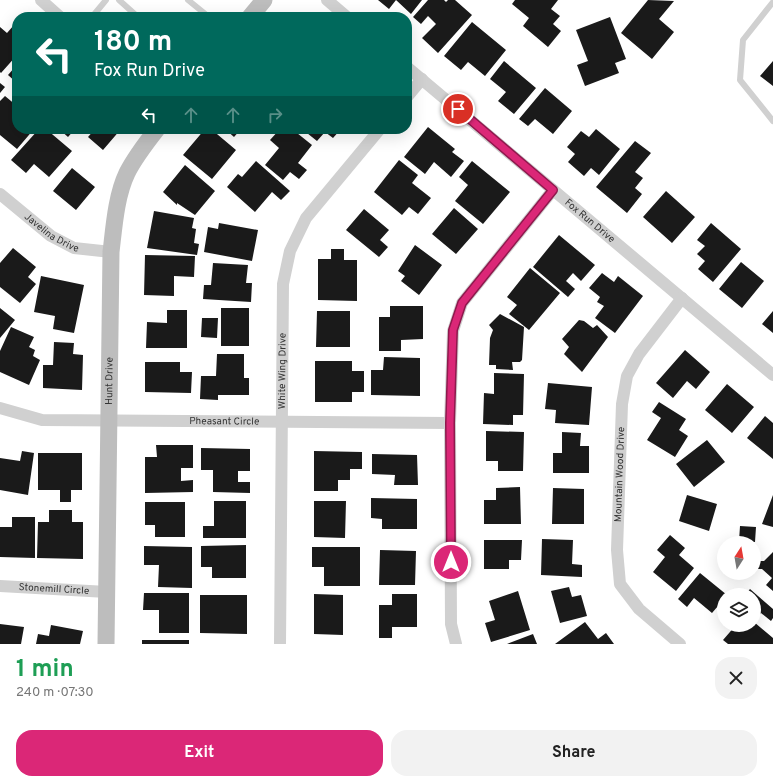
<!DOCTYPE html>
<meta charset="utf-8">
<style>
:root{--surface:#fff;--page:#f2f2f2;--text:#222;--muted:#767676;--accent:#db2777}
body{margin:0;font-family:Overpass,sans-serif;background:var(--page);color:var(--text);height:100vh;display:flex;flex-direction:column;font-size:15px;white-space:nowrap}
*{box-sizing:border-box;margin:0}
p{font-size:13px;color:var(--muted)}
.icon{flex:none;width:22px;height:22px;fill:none;stroke:currentColor;stroke-width:2;stroke-linecap:round;stroke-linejoin:round}
.map{position:relative;height:644px;overflow:hidden}
.sheet{display:flex;flex-direction:column;background:var(--surface);flex:1}
.sheet>*{flex:none}
.guide{position:absolute;left:12px;top:12px;width:400px;height:122px;border-radius:16px;box-shadow:0 4px 16px #0002;background:#00695c;color:#fff;overflow:hidden}
.needle{width:26px;rotate:11deg}
.tools{position:absolute;left:717px;top:536px;display:grid;gap:8px}
.tools a{display:grid;place-items:center;width:44px;height:44px;border-radius:50%;background:var(--surface);box-shadow:0 4px 16px #0002;font-size:20px}
.pin{position:absolute;display:grid;place-items:center;width:34px;height:34px;color:#fff;margin:-17px;border:2px solid #fff;border-radius:50%;box-shadow:0 1px 4px #0007}
.me{position:absolute;width:44px;margin:-22px;rotate:0deg;stroke-linejoin:round;filter:drop-shadow(0 0 3px #0008)}
.turn{display:flex;align-items:center;gap:14px;height:84px;padding:0 16px;font-size:18px}
.turn .icon{width:52px;height:52px;stroke-width:2.5}
.turn b{display:block;font-size:28px;line-height:34px}
.lanes{display:flex;align-items:center;height:38px;padding:0 16px;background:#0003;justify-content:center;gap:20px;direction:ltr}
.lanes .off{opacity:.35}
.round{display:grid;place-items:center;flex:none;width:42px;height:42px;border-radius:16px;background:var(--page)}
.overview{display:flex;align-items:center;justify-content:space-between;height:68px;padding:0 16px}
h1{font-size:24px;font-weight:700;line-height:30px;color:#1e9e55}
.cta{display:flex;gap:8px;margin-top:auto;padding:8px 16px}
.cta a{flex:1;height:46px;border-radius:16px;background:var(--accent);color:#fff;font-size:16px;font-weight:700;line-height:46px;text-align:center}
.cta a+a{background:var(--page);color:var(--text)}
.map>svg:first-child{display:block}
.building{fill:#1a1a1a}
.lines{fill:none;stroke-linecap:round;stroke-linejoin:round}
.lane{stroke:#d0d0d0;stroke-width:6}
.street{stroke:#d0d0d0;stroke-width:12}
.secondary{stroke:#bdbdbd;stroke-width:17}
.route-casing{stroke:#8e194d;stroke-width:10}
.route{stroke:#db2777;stroke-width:7}
.labels{text-anchor:middle;dominant-baseline:central;stroke-width:4;stroke-linejoin:round;paint-order:stroke}
.street-label{font-size:10px;fill:#333;stroke:#fff}
</style>
<div class="map">
<svg width="773" height="644" viewBox="0 0 773 644">
<rect width="100%" height="100%" fill="#fff"/>
<path class="building" d="M378 0H422L411 14 396 0 389 9Z
M428 0H444L446 2 448 0H455L472 15 438 53 422 38 436 24 428 16 421 24 413 17Z
M515 0H558L551 9 560 16 553 24 561 31 548 47 523 26 529 18 512 4Z
M648 0 674 1 659 19 674 32 652 59 621 33Z
M610 17 626 59 615 63 619 73 585 86 577 65 588 61 576 30Z
M472 22 506 50 485 76 468 62 461 70 444 56Z
M14 25 17 27V55L1 73 0 72V27L7 33Z
M504 61 536 88 514 114 498 101 506 92 490 79Z
M773 61V86L760 76Z
M15 67 17 69V83L8 75Z
M0 83 5 87 0 93Z
M545 88 572 111 553 134 535 119 528 126 519 119Z
M5 96 17 106V129H34L17 149 0 135V101Z
M428 127 455 149 452 152 464 161 451 177 434 162 425 174 404 157Z
M39 129H46L72 151 49 177 34 164 26 173 11 160Z
M59 129H75L68 137Z
M95 129H121L103 150 88 137Z
M205 129H211L236 150 212 179 183 155Z
M225 129H241L234 137Z
M280 129H292L312 145 298 163 307 170 299 179 290 172 283 180 265 165 279 148 270 140Z
M302 129H341L333 138 325 132 317 141Z
M596 129 620 149 599 175 591 168 584 176 568 162 575 154 567 147 581 131 589 137Z
M635 141 651 153 635 172 643 178 635 188 642 194 627 213 596 187Z
M399 160 418 175 412 183 431 198 418 214 409 207 402 215 374 192Z
M256 161 290 191 281 200 272 192 255 212 227 187 238 174 242 177Z
M472 161 510 192 483 224 455 201 468 185 459 177Z
M185 165 215 191 195 215 177 203V205L163 192Z
M72 168 95 187 76 210 53 191Z
M666 191 695 217 672 243 643 217Z
M454 208 478 229 456 254 432 234Z
M364 209 389 230 380 240 388 247 379 257 346 230Z
M154 211 194 218 192 228 196 229 194 243 199 244 197 255 147 248Z
M219 223 258 230 252 261 204 252 208 227 218 229Z
M711 223 741 249 713 282 698 269 705 261 697 254 705 246 697 240Z
M559 235 595 265 581 281 573 273 566 281 575 289 568 297 533 267Z
M415 245 442 265 419 295 401 281 405 276 398 271Z
M13 248 36 267 28 277 36 284 20 303 0 287V263Z
M331 249H344V260H357V301L318 300V259H331Z
M145 255 195 256 194 277 174 276V296L144 295Z
M741 262 764 281 742 308 719 289Z
M213 263 248 265 246 283H252L251 302 203 299 204 285H211Z
M530 268 560 293 529 330 509 314 517 305 507 297Z
M602 273 614 282 618 276 643 296 615 333 595 318 604 306 597 302 600 297 589 288Z
M41 276 84 285 74 333 53 329 55 316 34 312Z
M390 306H423V339L401 340V351H379V317H390Z
M0 308 15 320 0 338Z
M221 308H249V346H221Z
M167 310H187V348H146L147 322 167 323Z
M317 311H350V347H316Z
M773 311V333L762 324Z
M500 314 524 327 522 360 520 362H512L513 370 496 369V365H489L490 338 493 330 489 325Z
M202 318H218L217 338 201 337Z
M579 320 584 321 593 328 597 325 608 337 582 372 564 354 569 347 562 339Z
M11 327 34 337 29 347 35 350 33 356 40 360 29 385 0 372V351Z
M54 342 74 343 73 354 83 355 82 390 43 388V365H53Z
M685 350 710 372 696 389 687 381 673 398 656 383Z
M217 354H244V378H249V395H218V400L200 399 201 376H216Z
M384 357 420 358V396L371 395V370H383Z
M315 361H352V371H364V392H352V402H315Z
M145 362H180V372H192L191 393 145 392Z
M494 373 524 374 523 415H513V425L483 424 484 393 494 394Z
M548 383 592 387 589 425 555 423 556 410 545 409Z
M727 384 754 407 732 433 705 410Z
M659 402 686 419 679 430 688 436 675 457 647 440 661 418 652 412Z
M765 416 773 423V459L747 438Z
M486 431 524 432 523 471H498V461H486Z
M562 432 581 433 580 446H589V473H553V453H562Z
M707 440 725 462 694 487 676 464Z
M156 445H193V468H181V481L193 480V492L145 493V457H157Z
M201 448 250 449V471H238V482H250V493L213 492V470H201Z
M22 451 34 453 28 495 0 490V458L20 461Z
M314 451 362 452V469H350V480H338V491H314Z
M38 453H82V490H71V502H60V490H38Z
M372 454 417 455 418 485H394L395 475 372 474Z
M520 487 521 524H484V500H496V488Z
M553 488 584 489V524H552Z
M687 495 717 504 709 531 679 521Z
M773 495V527L762 524Z
M371 498 417 499V529H382V519L371 518Z
M214 501H246V538H203V526H214Z
M314 501H346L345 538 314 537Z
M145 502H185V537H155V525H145Z
M49 510H72V522H83V559L37 558 38 522H49Z
M12 517H35V558L0 557V527H12Z
M740 526 756 527 755 542 739 541Z
M670 535 685 548 679 555 694 568 676 591 653 572 665 557 657 550Z
M542 539 573 540 572 564 582 565V577L541 575Z
M484 540H522L521 560H509V569H484Z
M246 545V578H212V567H201V546Z
M144 546 192 547V588L158 587 159 565H144Z
M312 547H360V586H324V567H312Z
M380 550 416 551 415 585H379Z
M773 552V591L766 585 772 578 762 569H754V561H764Z
M700 573 727 595H724V599L712 613 694 598 687 607 678 599Z
M569 587 572 597 581 595 587 616 560 623 551 591Z
M750 589 773 609V618L771 621 761 613 754 622 773 638V644H728L723 640 736 625H754V595H745Z
M518 591 530 630 491 642 485 623 495 620 489 601Z
M144 593H189V633H159V610H143Z
M314 594 343 595V635L314 634Z
M392 594H417V627H392V638H379V605H392Z
M200 595H247V634L200 633Z
M585 622 598 639 606 633 614 644H555Z
M0 624 24 627 21 644H0Z
M51 625 83 631 80 644H36L38 634 49 636Z
M533 634 537 644H507Z
M142 640H189V644H142Z"/>
<g class="lines">
<path class="lane" d="M119 0 138 17
M188 0 209 17
M773 2 743 40 740 80 773 121
M92 17 106 0"/>
<g class="street">
<path d="M41 0 60 17"/>
<path d="M327 0 347 17"/>
<path id="s1" d="M407 67 773 375"/>
<path d="M407 97 422 79"/>
<path id="s2" d="M0 194 51 236 74 248 111 252"/>
<path id="s3" d="M0 408 42 420 450 423"/>
<path id="s4" d="M0 586 107 592"/>
<path id="s5" d="M280 644 283 284 290 251 306 218 380 129"/>
<path d="M456 644 451 624 450 423 453 331 462 303 553 190"/>
<path id="s6" d="M680 644 639 609 620 584 617 550 622 404 627 376 639 354 682 298"/>
</g>
<g class="secondary">
<path d="M250 17 264 0"/>
<path id="s7" d="M106 644 111 252C114 227 116 196 127 173 135 157 146 143 157 129"/>
</g>
</g>
<g class="lines">
<defs>
<path id="route" d="M451 562 450 423 453 330 462 303 553 190 458 109"/>
</defs>
<use href="#route" class="route-casing"/>
<use href="#route" class="route"/>
</g>
<g class="labels">
<g class="street-label">
<text stroke="none"><textPath href="#s1" startOffset="239">Fox Run Drive</textPath></text>
<text stroke="none"><textPath href="#s2" startOffset="65">Javelina Drive</textPath></text>
<text stroke="none"><textPath href="#s5" startOffset="273">White Wing Drive</textPath></text>
<text stroke="none"><textPath href="#s7" startOffset="263">Hunt Drive</textPath></text>
<text stroke="none"><textPath href="#s3" startOffset="226">Pheasant Circle</textPath></text>
<text stroke="none"><textPath href="#s6" startOffset="195">Mountain Wood Drive</textPath></text>
<text stroke="none"><textPath href="#s4" startOffset="54">Stonemill Circle</textPath></text>
</g>
</g>
</svg>
<div class="tools">
<a><svg class="needle" viewBox="-14 -14 28 28"><path d="M0-13l5 13h-10z" fill="#e53935"/><path d="M0 13l5-13h-10z" fill="#767676"/></svg></a>
<a><svg class="icon" aria-label="layers" viewBox="0 0 24 24"><path d="M12 4l9 5-9 5-9-5zM3 14l9 5 9-5"/></svg></a>
</div>
<div class="pin" style="left:458px;top:109px;background:#d93025"><svg class="icon" aria-label="arrive" viewBox="0 0 24 24"><path d="M6 21V4h12l-3 4 3 4H6"/></svg></div>
<svg class="me" style="left:451px;top:562px" viewBox="-20 -20 40 40"><circle r="17" fill="#db2777" stroke="#fff" stroke-width="3"/><path d="M0-11L8 9 0 5-8 9z" fill="#fff"/></svg>
<div class="guide">
<div class="turn"><svg class="icon" aria-label="left" viewBox="0 0 24 24"><path d="M17 20v-9H6M10 6l-5 5 5 5"/></svg><div><b>180 m</b>Fox Run Drive</div></div>
<div class="lanes"><svg class="icon" aria-label="left" viewBox="0 0 24 24"><path d="M17 20v-9H6M10 6l-5 5 5 5"/></svg><svg class="icon off" aria-label="ahead" viewBox="0 0 24 24"><path d="M12 20V5M6 11l6-6 6 6"/></svg><svg class="icon off" aria-label="ahead" viewBox="0 0 24 24"><path d="M12 20V5M6 11l6-6 6 6"/></svg><svg class="icon off" aria-label="right" viewBox="0 0 24 24"><path d="M7 20v-9h11M14 6l5 5-5 5"/></svg></div>
</div>
</div>
<section class="sheet">
<div class="overview"><div><h1>1 min</h1><p>240 m · 07:30</p></div><a class="round"><svg class="icon" aria-label="close" viewBox="0 0 24 24"><path d="M6 6l12 12M18 6L6 18"/></svg></a></div>
<div class="cta"><a>Exit</a><a>Share</a></div>
</section>
